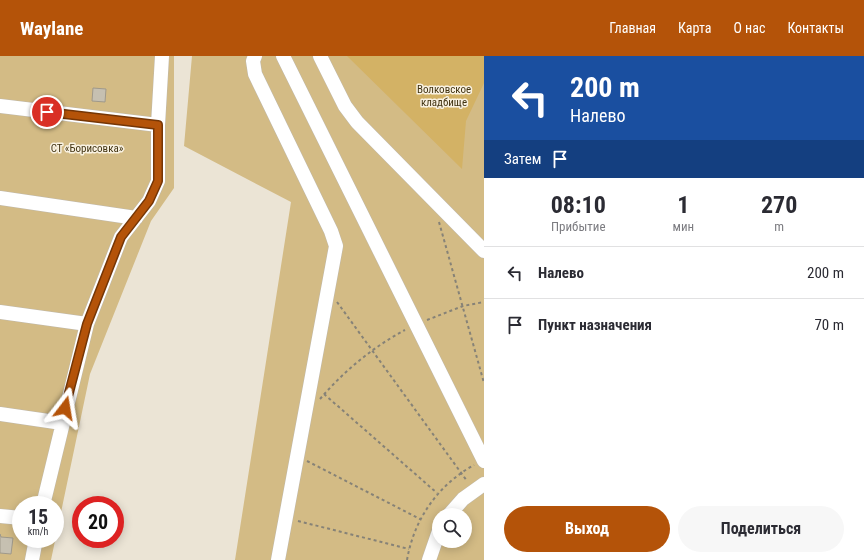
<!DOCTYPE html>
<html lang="ru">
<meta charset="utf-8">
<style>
:root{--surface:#fff;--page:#f7f7f7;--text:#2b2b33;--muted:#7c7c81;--line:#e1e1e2;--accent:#b45309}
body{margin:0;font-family:"Roboto Condensed",sans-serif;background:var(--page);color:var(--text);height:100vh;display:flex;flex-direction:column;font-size:15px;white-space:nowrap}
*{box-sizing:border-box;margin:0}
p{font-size:13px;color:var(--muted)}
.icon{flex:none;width:22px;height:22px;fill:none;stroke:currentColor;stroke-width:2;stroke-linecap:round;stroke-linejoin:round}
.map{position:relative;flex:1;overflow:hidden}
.panel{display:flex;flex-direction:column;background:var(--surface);width:380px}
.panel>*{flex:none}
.guide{background:#1a4fa0;color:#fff;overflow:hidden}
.fabs{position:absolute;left:432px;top:452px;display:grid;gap:8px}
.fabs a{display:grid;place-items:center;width:40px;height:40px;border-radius:50%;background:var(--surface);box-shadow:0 2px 10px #0003;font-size:20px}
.speed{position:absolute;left:12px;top:440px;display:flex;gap:8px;font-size:20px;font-weight:700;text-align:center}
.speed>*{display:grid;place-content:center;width:52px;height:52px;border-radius:50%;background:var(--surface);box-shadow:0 2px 10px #0003;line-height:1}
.speed small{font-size:10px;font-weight:400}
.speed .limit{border:6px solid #d22;background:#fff;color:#111}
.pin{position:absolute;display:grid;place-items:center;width:34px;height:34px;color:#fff;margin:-17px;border:2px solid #fff;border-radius:50%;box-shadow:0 1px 4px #0007}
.me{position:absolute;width:44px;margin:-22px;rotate:14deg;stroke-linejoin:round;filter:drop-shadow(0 0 3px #0008)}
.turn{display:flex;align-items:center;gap:14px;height:84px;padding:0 20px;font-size:18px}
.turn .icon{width:52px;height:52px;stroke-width:2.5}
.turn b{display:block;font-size:28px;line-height:34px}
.then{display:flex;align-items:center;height:38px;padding:0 20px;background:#0003;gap:8px;font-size:15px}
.eta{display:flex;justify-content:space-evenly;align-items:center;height:68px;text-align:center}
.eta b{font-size:24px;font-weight:700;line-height:28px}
.action{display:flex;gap:8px;margin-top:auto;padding:8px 20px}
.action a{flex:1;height:46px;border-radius:24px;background:var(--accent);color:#fff;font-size:16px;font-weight:700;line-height:46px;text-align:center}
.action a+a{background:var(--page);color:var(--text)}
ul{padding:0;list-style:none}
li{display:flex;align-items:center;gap:12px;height:52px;padding:0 20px;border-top:1px solid var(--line)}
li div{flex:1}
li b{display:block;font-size:15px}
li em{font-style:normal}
header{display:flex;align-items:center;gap:24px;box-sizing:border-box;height:56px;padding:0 20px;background:var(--accent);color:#fff}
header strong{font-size:19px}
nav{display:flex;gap:22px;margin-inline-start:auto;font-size:14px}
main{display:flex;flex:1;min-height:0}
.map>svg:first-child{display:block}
.green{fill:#d3bb85;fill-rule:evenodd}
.forest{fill:#d3b265}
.building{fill:#c6c0b1;stroke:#9f998b}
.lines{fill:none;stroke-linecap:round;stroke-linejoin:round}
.minor-casing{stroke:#bfb8aa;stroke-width:15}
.path{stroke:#868277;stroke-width:2;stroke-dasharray:3 3;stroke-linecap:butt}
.minor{stroke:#fff;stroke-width:14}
.route-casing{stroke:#753606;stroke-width:10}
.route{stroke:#b45309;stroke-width:7}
.labels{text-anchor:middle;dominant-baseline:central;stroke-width:3;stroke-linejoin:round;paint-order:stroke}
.park-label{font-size:11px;fill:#423412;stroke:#f9f2e2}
</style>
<header>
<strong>Waylane</strong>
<nav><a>Главная</a><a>Карта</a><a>О нас</a><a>Контакты</a></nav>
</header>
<main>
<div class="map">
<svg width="484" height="504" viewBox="0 0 484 504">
<rect width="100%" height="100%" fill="#ebe4d5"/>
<path class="green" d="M0 0H174V132L151 165 90 318 51 504H0ZM21 449H55V483H21Z
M192 0H484V504H235L291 146 184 90ZM439 459H465V485H439Z"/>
<path class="forest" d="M347 0H484V27L466 65 462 113Z"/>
<path class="building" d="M93 32 106 33 105 46 92 45Z
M0 478 1 481 13 482 11 498 0 497Z"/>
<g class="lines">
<defs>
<path id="minor" d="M255 0 253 5 255 18 331 175 336 190 278 504
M283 0 484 405
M320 0 345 50 357 66 484 195
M0 50 158 69
M0 142 136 162
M0 256 87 268
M0 358 62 367
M43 449 87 268 121 181 149 145 158 125V69L162 0
M449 459 463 443 484 428
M0 460 21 462
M32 504 36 483
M429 504 439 475"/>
</defs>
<use href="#minor" class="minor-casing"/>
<path class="path" d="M439 166 484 327
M337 246 467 425
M427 264 463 250 484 246
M324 338 437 437
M320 343C344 315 373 291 405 274
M307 405 420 463
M298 465 409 493
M407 504C414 463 438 429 474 409"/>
<use href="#minor" class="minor"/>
</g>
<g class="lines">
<defs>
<path id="route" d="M47 56 158 69V125L149 145 121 181 87 268 65 352"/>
</defs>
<use href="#route" class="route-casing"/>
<use href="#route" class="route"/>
</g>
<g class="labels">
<g class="park-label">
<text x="444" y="33">Волковское<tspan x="444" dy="13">кладбище</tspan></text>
<text x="87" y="92">СТ «Борисовка»</text>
</g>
</g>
</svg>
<div class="fabs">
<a><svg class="icon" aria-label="search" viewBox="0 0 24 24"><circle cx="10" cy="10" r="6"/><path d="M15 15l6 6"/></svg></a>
</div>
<div class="speed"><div>15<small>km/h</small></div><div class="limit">20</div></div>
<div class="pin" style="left:47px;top:56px;background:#d93025"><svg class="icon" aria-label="arrive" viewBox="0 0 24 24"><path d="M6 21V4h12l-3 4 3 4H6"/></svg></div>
<svg class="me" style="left:65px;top:352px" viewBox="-20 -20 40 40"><path d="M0-17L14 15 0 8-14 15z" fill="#b45309" stroke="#fff" stroke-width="4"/></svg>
</div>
<section class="panel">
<div class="guide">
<div class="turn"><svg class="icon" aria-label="left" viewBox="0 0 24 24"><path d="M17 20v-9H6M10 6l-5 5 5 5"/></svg><div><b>200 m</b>Налево</div></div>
<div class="then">Затем<svg class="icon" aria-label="arrive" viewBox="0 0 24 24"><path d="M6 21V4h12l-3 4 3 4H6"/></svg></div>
</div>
<div class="eta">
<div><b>08:10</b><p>Прибытие</p></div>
<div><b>1</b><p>мин</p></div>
<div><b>270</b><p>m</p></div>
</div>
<ul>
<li><svg class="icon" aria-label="left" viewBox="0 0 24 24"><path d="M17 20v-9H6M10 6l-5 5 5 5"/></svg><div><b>Налево</b></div><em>200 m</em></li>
<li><svg class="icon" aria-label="arrive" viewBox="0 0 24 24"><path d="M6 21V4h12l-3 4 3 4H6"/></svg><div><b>Пункт назначения</b></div><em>70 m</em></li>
</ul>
<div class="action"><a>Выход</a><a>Поделиться</a></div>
</section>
</main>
